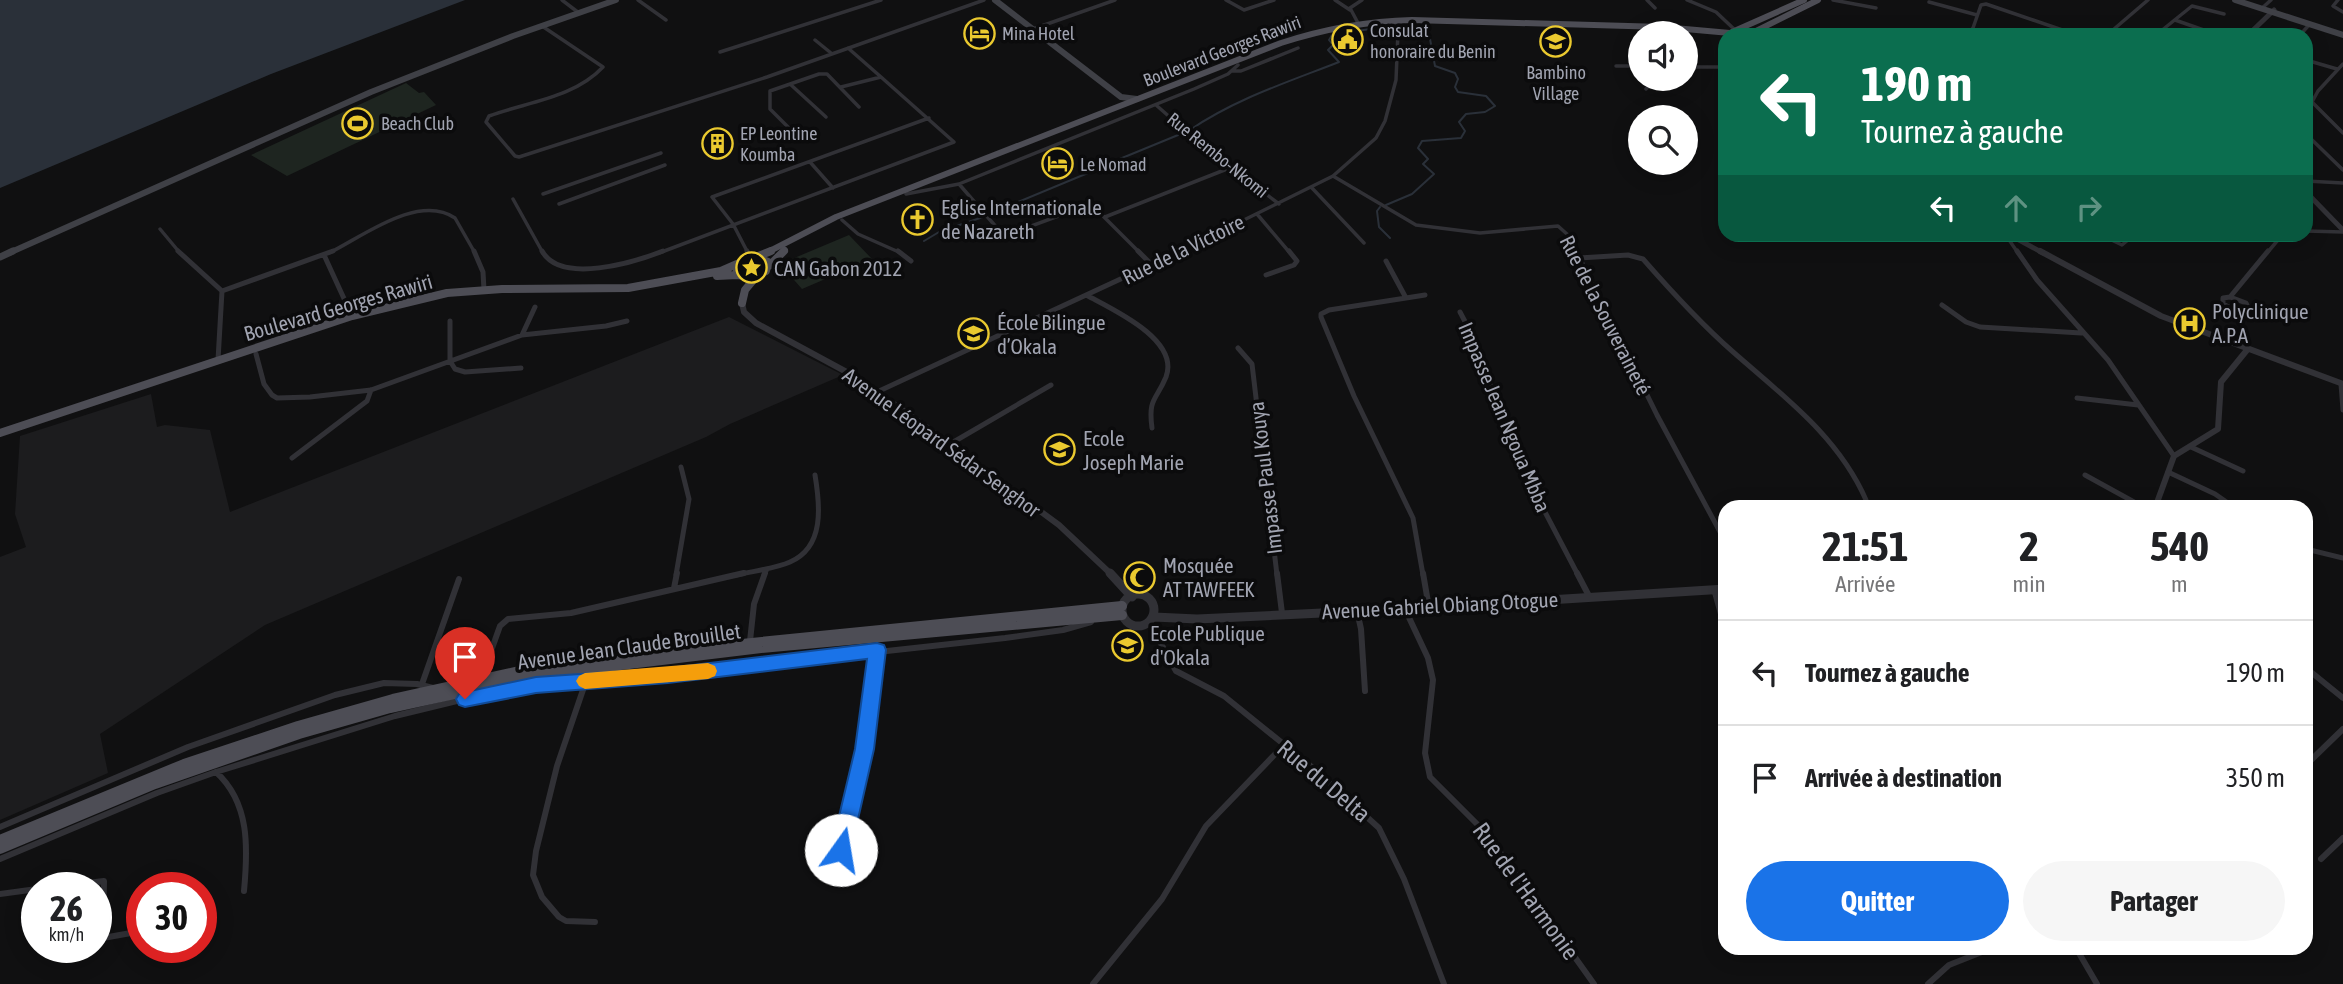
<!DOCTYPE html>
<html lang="fr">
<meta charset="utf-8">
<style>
:root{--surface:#fff;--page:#f6f6f6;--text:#202124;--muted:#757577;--line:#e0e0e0;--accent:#1a73e8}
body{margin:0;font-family:"Asap Condensed",sans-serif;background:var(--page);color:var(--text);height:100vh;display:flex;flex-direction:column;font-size:26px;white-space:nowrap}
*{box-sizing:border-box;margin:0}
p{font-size:23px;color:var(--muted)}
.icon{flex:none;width:38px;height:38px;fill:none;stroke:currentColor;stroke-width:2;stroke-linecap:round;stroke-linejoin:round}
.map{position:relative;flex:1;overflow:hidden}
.sheet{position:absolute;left:1718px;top:500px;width:595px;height:455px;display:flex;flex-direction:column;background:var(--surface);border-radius:21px;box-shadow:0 4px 18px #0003}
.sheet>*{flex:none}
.top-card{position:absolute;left:1718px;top:28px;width:595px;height:214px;border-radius:21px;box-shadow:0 4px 18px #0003;background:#0b6e4f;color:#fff;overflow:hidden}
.controls{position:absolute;left:1628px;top:21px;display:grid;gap:14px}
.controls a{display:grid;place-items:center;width:70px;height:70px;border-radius:50%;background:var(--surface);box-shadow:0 4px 18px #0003;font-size:35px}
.speed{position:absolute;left:21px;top:872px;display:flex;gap:14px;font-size:35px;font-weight:700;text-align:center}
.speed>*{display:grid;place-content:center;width:91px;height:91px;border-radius:50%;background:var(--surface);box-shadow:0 4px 18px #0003;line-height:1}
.speed small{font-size:18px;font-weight:400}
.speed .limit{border:10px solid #d22;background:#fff;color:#111}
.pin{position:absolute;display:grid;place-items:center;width:60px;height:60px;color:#fff;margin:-72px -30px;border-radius:50% 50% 50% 0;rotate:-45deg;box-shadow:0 0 7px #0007}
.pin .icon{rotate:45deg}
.me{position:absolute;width:77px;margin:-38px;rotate:13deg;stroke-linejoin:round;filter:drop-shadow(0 0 5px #0008)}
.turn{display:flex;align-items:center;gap:24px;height:147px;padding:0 28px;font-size:32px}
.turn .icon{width:91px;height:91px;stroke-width:2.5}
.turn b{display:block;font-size:49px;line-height:60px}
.lanes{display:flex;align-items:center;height:66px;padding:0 28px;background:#0003;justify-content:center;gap:35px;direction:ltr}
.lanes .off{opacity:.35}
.eta{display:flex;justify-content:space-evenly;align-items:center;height:119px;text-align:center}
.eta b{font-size:42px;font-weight:700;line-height:49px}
.action{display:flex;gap:14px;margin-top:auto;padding:14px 28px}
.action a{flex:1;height:80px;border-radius:42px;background:var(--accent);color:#fff;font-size:28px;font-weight:700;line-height:80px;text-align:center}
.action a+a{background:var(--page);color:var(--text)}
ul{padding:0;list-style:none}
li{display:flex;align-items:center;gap:21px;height:105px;padding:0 28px;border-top:2px solid var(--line)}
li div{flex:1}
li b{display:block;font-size:26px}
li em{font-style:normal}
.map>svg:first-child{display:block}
.built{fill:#1c1c1e}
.green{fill:#1e2520}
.water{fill:#2a3039}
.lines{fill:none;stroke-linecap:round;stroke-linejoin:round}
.stream{stroke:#2a3039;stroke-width:2}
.minor-far2{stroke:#313136;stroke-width:3.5}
.minor-far1{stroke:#313136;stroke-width:5}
.minor{stroke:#313136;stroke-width:6}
.tertiary-far2{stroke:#313136;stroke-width:5}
.tertiary-far1{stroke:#313136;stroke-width:6}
.tertiary{stroke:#313136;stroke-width:9}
.secondary-far1{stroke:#3f4046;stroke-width:6}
.secondary{stroke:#3f4046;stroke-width:7}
.primary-far2{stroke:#4d4d55;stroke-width:6}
.primary-far1{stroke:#4d4d55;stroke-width:8}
.primary{stroke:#4d4d55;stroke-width:10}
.route{fill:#1a73e8;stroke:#114b97;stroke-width:2}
.slow{fill:#f59e0b}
.labels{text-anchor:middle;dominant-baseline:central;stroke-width:7;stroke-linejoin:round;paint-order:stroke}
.far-poi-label{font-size:18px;fill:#a1a4b1;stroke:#0b0b0c;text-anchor:start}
.far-street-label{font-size:18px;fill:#a1a4b1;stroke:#0b0b0c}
.poi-label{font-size:21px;fill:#a1a4b1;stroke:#0b0b0c;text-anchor:start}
.street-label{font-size:21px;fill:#a1a4b1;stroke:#0b0b0c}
.near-street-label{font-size:24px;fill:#a1a4b1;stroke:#0b0b0c}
</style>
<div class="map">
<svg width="2343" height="984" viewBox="0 0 2343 984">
<rect width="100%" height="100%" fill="#101011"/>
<path class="built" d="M729 317 843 375 730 424 706 437 265 625 100 734 108 773 0 820V557L26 547 15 514 20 436 151 394 157 427 165 425 210 430 230 512Z"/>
<path class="green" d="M406 83 419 93 424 92 436 105 287 176 251 155Z
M849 235 872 259 802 289 780 264Z"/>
<path class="water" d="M0 0H465L271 74 0 188Z"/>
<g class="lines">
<path class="stream" d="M1190 130C1235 99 1288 82 1339 62L1328 50 1333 45 1329 40 1332 35 1370 29 1428 28 1435 66 1455 73 1458 79 1455 87 1458 92 1486 96 1495 106 1485 112 1466 114 1459 122 1465 131 1461 138 1422 141 1418 148 1428 159 1423 164 1434 174 1412 194 1386 205
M1105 165 1183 133
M1380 207 1377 211 1379 227 1390 238
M989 214 1100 168
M924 241 939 232 983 217"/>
<path class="minor-far2" d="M562 0 579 13
M638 0 666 20
M1226 0 1244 10 1274 0
M1335 0 1350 10
M1647 0 1655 8
M1687 0 1716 12 1735 30
M1833 0 1876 8
M2338 0 2333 6 2343 12
M1929 2 1977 15
M2261 9 2271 0
M2175 20 2218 35
M1358 23 1350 8 1362 0
M542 26 603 67C574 98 527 102 489 116L486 122 515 156 519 157 767 77 984 0
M1033 29 1115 0
M1967 35 1973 28 1981 5 1986 4 2077 35
M2107 35 2148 0
M2156 35 2192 6 2224 14
M2300 35 2309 25
M815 40 831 53
M848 48 881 77
M720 52 881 0
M2306 60 2337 69
M2343 64 2318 91 2312 102 2343 133
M1616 66H1640
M1685 67H1726
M1232 71H1241L1298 48
M790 84 826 117
M1646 89 1655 79
M1156 105 1197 141 1279 204
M790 129 770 109V91L819 74H827L859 107
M2306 134 2343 170
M810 162 833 188
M1333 176 1416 225 1480 233 1558 226 1568 235 1577 253
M2306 181 2343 183
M959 184 1004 236 1091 204 1140 253
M1312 188 1364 243
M543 194 661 153
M906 194 959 184 1194 89 1228 74 1238 65
M513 199 543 253
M559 204 665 165
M1257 214 1290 253
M1105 217 1232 167
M842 220 858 234 901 253
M160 229 180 253
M2306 231 2343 232
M2005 234 2018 253
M2099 234 2122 245 2135 234
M329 253C362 237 418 193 455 218L475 253
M659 253 954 142 881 77 841 87
M748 253 733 224 712 197 929 118
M1177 253 1333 176 1376 138 1385 121 1396 80 1398 32 1395 23
M2267 253 2283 234"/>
<path class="minor-far1" d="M178 251 222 291 218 360
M474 251 483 272 484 290
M542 251C561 285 635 262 663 251
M747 251 750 257
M898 251 911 261
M1138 251 1151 264
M1576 251 1657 415 1726 543
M2017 251 2037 280 2108 360 2174 456
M324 255 352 316
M1579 258 1628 255 1643 259C1671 291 1700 323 1732 351 1783 396 1838 436 1866 500L1862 508
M1386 261 1406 298 1329 310 1321 314V317L1354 396 1413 518 1423 575
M1266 275 1294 265 1297 261 1289 251
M222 291 333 251
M1088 296C1114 310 1180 340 1166 377 1156 401 1148 398 1152 428
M2230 297 2246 303 2249 309 2236 311 2223 304V298Z
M2230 297 2268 251
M1406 298 1425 295
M1942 305 1966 322 1980 327 2081 333
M1460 312 1471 333 1524 472 1578 575
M450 321V361L455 369 465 372 521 368
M522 335 535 307
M1238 348 1252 364 1277 575
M256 354 264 384 272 395 277 398 310 397 371 390 522 335 606 326 627 321
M2341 384 2343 410
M877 392 1181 251
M2077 398 2138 405
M950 444 1051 385
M2191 447 2243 471
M292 458 367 401 371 390
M2168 472 2215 494 2235 508
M2085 475 2145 508
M2306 549 2343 558
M676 575 689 499 681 467
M736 575C753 571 774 569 790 562 825 547 820 505 815 475
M764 575 767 569"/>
<path class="minor" d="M1277 573 1282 613
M1423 573 1429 608
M1577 573 1589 596
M674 588 677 573
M1714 589 1726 632
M1405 609 1428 658 1433 680 1425 753 1430 777 1487 834 1594 984
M1357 611 1361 629 1365 691
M1149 622 1176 671 1224 696 1313 768 1379 828 1404 879 1444 984
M750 641 754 604 765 573
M2306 668 2343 698
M481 679 500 626 508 619 571 613 744 573
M586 681 557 766 536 851 533 875 542 897 559 917 566 921 595 922
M422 684 459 579
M2306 765 2343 729
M216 772C250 803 248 848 244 891
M0 827 188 747 335 695 384 683 417 684 433 688
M841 850 864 749 878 651
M0 859 157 793 216 772 395 716 465 699 535 685 668 675 1005 638 1063 630 1091 622
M2321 859 2343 838
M54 887 104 881 103 938 142 931
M0 894 37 889
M2076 948 2097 984
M1093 984 1162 899 1206 826 1283 746
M1928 984 1949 965 1992 948"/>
<path class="tertiary-far2" d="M2248 35 2274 10
M2306 192 2343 230
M2008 234 2043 253"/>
<path class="tertiary-far1" d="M2040 251 2161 316 2343 384
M742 303 744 312 756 323 854 376 918 421 1059 525 1112 575
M2155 508 2174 456 2218 429 2221 382 2247 350"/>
<path class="tertiary" d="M1110 573 1132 597
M1122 610a16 16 0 1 1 32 0a16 16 0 1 1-32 0Z
M1154 617 1197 619 1405 609 1726 589"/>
<path class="secondary-far1" d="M995 0 1121 97 1137 99
M2235 0 2343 35
M9 253 371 92 513 36 616 0"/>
<path class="secondary" d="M0 257 13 251"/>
<path class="primary-far2" d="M1732 32 1804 0
M1748 35 1818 0
M766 253 836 217 1281 43C1324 29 1367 21 1412 20L1663 27 1730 33
M782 253 785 250"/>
<path class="primary-far1" d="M756 257 771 251
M756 257 768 262 766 271 753 277 737 275V264Z
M769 266 784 251
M717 276 737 275
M742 303 745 290 755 278
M0 433 352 316 447 293 502 289 628 288 721 271 737 264"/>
<path class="primary" d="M0 840 184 764 298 726 393 699 560 662 1122 606
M0 849 155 784 299 734 390 708 546 674 761 648 1122 615"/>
</g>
<path class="route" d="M877 643 884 645 886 650 874 749 851 850 848 857 841 860 834 857 831 850 855 749 867 659 668 683 536 693 465 707 459 705 456 699 459 694 465 692 536 677 668 668Z"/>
<path class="slow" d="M708 663 715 666 717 671 715 676 708 679 585 689 579 686 576 681 579 676 585 673Z"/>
<defs>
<symbol id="hotel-ring" viewBox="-11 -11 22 22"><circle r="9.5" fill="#0b0b0c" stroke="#eac92f" stroke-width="1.5"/><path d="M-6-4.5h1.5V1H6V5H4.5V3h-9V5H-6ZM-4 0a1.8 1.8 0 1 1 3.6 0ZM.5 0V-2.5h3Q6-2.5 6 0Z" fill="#eac92f"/></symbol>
<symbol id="civic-ring" viewBox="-11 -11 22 22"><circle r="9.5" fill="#0b0b0c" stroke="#eac92f" stroke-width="1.5"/><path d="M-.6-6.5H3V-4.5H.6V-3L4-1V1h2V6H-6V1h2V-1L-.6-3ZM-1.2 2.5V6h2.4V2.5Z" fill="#eac92f"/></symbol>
<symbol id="school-ring" viewBox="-11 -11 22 22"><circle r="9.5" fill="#0b0b0c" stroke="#eac92f" stroke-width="1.5"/><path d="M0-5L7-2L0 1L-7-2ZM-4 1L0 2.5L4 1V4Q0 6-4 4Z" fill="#eac92f"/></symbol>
<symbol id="stadium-ring" viewBox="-11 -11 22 22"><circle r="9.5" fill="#0b0b0c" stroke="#eac92f" stroke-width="1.5"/><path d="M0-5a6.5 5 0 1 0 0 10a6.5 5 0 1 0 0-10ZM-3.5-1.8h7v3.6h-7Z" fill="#eac92f"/></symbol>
<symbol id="building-ring" viewBox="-11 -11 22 22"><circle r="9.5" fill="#0b0b0c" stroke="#eac92f" stroke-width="1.5"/><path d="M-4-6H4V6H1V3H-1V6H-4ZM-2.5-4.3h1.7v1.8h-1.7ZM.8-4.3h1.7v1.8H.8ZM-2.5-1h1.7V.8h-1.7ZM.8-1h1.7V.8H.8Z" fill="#eac92f"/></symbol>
<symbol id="church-ring" viewBox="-11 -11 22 22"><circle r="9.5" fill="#0b0b0c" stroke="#eac92f" stroke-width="1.5"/><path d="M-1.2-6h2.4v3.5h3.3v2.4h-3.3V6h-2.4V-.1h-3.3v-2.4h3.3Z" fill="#eac92f"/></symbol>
<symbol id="sight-ring" viewBox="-11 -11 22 22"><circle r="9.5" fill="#0b0b0c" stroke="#eac92f" stroke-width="1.5"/><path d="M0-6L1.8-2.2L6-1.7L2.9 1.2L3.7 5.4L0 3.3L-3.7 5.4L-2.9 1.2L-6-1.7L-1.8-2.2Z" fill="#eac92f"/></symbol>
<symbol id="hospital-ring" viewBox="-11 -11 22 22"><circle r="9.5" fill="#0b0b0c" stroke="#eac92f" stroke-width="1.5"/><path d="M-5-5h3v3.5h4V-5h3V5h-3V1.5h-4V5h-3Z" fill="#eac92f"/></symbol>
<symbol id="mosque-ring" viewBox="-11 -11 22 22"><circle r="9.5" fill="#0b0b0c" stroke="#eac92f" stroke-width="1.5"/><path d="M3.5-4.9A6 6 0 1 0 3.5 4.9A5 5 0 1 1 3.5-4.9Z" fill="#eac92f"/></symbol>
</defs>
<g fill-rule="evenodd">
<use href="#hotel-ring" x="962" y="16" width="35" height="35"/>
<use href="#civic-ring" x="1330" y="22" width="35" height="35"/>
<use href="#school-ring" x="1538" y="24" width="35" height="35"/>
<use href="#stadium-ring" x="340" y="106" width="35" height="35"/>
<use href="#building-ring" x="700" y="126" width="35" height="35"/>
<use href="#hotel-ring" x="1040" y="146" width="35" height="35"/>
<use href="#church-ring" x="900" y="202" width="35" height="35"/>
<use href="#sight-ring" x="734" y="250" width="35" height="35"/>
<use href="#hospital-ring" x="2172" y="306" width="35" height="35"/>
<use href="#school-ring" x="956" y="316" width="35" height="35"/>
<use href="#school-ring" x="1042" y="432" width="35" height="35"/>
<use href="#mosque-ring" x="1122" y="560" width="35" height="35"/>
<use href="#school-ring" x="1110" y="628" width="35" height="35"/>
</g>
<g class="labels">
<g class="far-poi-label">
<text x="1370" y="30">Consulat<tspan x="1370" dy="21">honoraire du Benin</tspan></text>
<text x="1002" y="33">Mina Hotel</text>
<text x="1556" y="72" text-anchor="middle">Bambino<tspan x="1556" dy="21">Village</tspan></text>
<text x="381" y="123">Beach Club</text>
<text x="740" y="133">EP Leontine<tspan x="740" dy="21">Koumba</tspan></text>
<text x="1080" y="164">Le Nomad</text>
</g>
<g class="far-street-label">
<text transform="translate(1222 51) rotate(-21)">Boulevard Georges Rawiri</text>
<text transform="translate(1218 155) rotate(39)">Rue Rembo-Nkomi</text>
</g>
<g class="poi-label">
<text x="941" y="207">Eglise Internationale<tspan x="941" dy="24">de Nazareth</tspan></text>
<text x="774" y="268">CAN Gabon 2012</text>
<text x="2212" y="311">Polyclinique<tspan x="2212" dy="24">A.P.A</tspan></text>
<text x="997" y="322">École Bilingue<tspan x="997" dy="24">d’Okala</tspan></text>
<text x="1083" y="438">Ecole<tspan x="1083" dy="24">Joseph Marie</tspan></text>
<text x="1163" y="565">Mosquée<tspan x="1163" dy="24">AT TAWFEEK</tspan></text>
<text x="1150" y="633">Ecole Publique<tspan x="1150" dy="24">d'Okala</tspan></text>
</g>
<g class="street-label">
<text transform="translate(1183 249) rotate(-26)">Rue de la Victoire</text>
<text transform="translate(338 307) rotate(-16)">Boulevard Georges Rawiri</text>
<text transform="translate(1606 315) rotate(63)">Rue de la Souveraineté</text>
<text transform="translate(1505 417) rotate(67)">Impasse Jean Ngoua Mbba</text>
<text transform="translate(942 442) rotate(36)">Avenue Léopard Sédar Senghor</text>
<text transform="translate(1265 478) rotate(-97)">Impasse Paul Kouya</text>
<text transform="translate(1440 605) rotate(-3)">Avenue Gabriel Obiang Otogue</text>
<text transform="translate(629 646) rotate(-8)">Avenue Jean Claude Brouillet</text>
</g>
<g class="near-street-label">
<text transform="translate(1324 781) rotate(40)">Rue du Delta</text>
<text transform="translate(1526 891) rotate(54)">Rue de l'Harmonie</text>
</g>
</g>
</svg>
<div class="controls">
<a><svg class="icon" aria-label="sound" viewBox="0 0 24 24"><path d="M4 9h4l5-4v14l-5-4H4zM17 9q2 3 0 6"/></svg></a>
<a><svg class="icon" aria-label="search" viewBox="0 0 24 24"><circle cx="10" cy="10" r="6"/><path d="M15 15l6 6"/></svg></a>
</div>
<div class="speed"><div>26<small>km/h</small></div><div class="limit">30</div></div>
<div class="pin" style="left:465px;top:699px;background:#d93025"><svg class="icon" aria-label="arrive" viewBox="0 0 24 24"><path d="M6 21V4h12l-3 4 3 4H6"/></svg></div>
<svg class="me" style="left:841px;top:850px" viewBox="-20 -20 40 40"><circle r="19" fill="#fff"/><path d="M0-13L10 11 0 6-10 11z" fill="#1a73e8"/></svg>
<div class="top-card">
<div class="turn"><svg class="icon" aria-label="left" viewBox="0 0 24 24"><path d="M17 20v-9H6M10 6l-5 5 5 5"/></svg><div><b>190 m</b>Tournez à gauche</div></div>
<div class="lanes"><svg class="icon" aria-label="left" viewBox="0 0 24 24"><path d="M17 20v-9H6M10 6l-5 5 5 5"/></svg><svg class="icon off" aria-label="ahead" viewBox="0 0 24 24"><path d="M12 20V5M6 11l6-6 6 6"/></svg><svg class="icon off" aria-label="right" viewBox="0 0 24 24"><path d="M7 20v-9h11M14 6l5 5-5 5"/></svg></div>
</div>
<section class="sheet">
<div class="eta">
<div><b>21:51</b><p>Arrivée</p></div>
<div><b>2</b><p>min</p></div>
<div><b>540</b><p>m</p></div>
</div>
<ul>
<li><svg class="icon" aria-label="left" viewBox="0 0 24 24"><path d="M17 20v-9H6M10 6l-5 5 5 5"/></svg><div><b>Tournez à gauche</b></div><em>190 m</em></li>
<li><svg class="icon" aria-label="arrive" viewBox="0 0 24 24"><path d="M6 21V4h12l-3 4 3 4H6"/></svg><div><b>Arrivée à destination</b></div><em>350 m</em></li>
</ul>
<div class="action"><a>Quitter</a><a>Partager</a></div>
</section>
</div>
